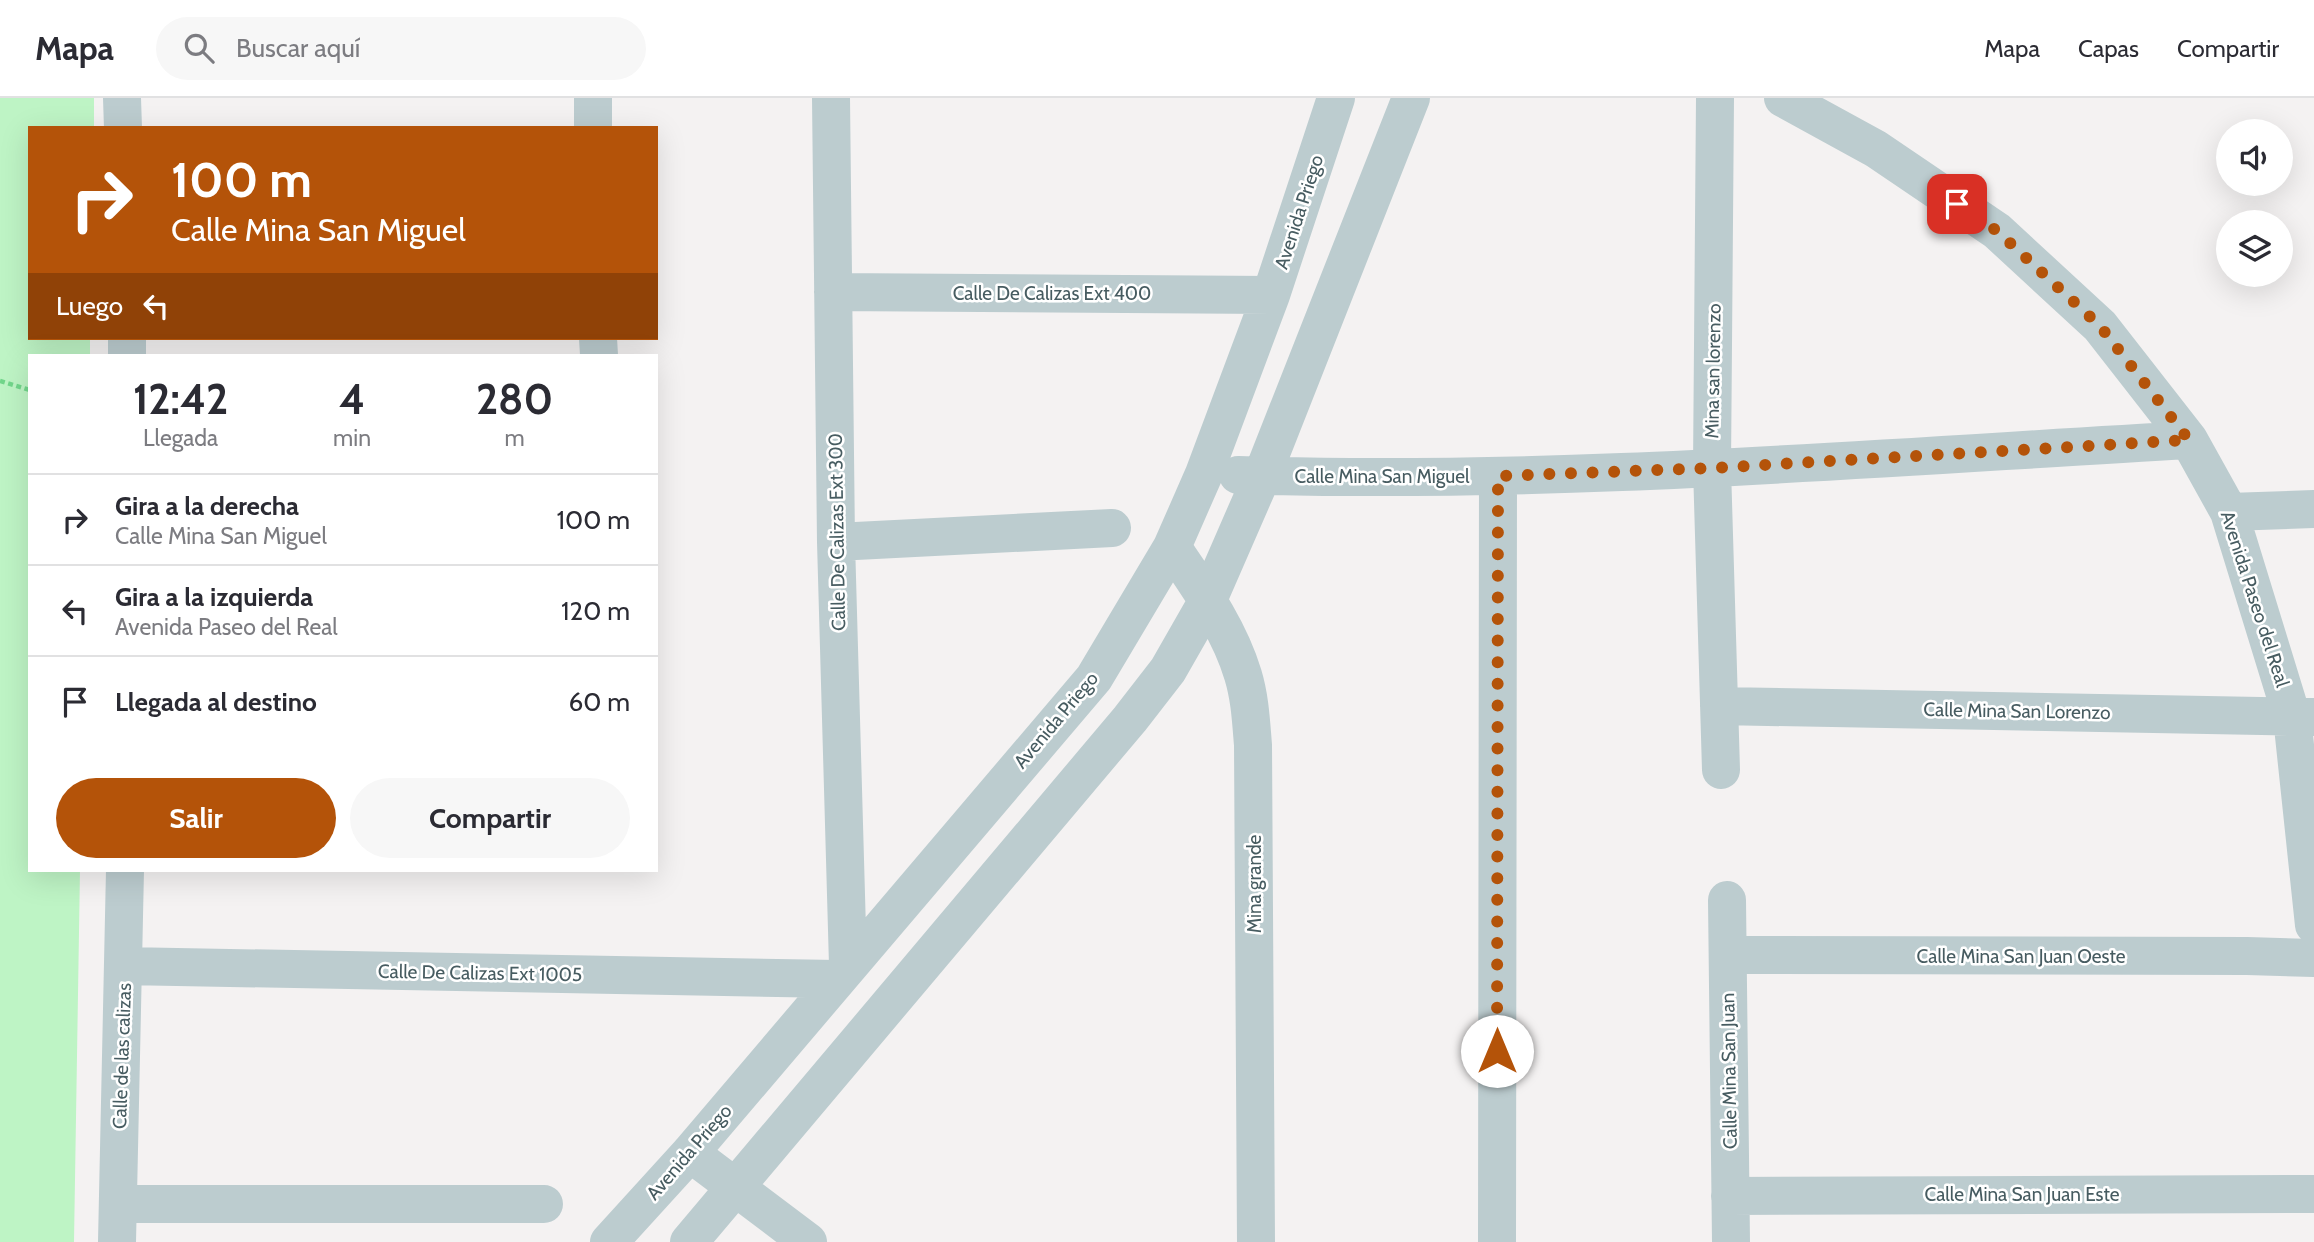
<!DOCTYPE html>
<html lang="es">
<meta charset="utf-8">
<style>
:root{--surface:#fff;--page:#f7f7f7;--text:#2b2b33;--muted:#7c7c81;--line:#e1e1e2;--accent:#b45309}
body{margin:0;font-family:Cabin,sans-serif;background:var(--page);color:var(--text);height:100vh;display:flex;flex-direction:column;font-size:26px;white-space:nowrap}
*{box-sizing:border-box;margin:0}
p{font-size:23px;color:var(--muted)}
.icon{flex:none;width:38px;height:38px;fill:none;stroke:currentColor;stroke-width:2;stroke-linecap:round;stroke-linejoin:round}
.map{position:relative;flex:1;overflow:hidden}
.side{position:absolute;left:28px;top:256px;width:630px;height:518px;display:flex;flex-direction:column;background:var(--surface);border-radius:0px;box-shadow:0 7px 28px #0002}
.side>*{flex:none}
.banner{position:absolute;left:28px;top:28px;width:630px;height:214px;border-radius:0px;box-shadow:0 7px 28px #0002;background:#b45309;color:#fff;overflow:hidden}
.controls{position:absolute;left:2216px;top:21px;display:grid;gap:14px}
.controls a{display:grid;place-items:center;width:77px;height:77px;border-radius:50%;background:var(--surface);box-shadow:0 7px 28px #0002;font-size:35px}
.pin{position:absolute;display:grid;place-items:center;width:60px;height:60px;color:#fff;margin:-30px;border-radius:14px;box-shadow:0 4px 10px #0006}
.me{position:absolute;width:77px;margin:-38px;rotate:0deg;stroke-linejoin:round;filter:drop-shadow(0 0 5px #0008)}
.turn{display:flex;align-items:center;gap:24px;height:147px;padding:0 28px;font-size:32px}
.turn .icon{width:91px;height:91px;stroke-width:2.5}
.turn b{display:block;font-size:49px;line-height:60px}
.then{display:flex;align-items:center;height:66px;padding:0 28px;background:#0003;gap:14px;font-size:26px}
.eta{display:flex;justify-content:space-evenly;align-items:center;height:119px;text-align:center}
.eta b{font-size:42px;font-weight:700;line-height:49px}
.action{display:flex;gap:14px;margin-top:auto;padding:14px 28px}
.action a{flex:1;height:80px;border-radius:42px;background:var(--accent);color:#fff;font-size:28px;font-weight:700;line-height:80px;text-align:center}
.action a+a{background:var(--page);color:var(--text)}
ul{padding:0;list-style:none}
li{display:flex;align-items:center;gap:21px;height:91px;padding:0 28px;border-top:2px solid var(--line)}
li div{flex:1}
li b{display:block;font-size:26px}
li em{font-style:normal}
header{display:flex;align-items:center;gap:42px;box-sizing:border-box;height:98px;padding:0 35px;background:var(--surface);border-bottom:2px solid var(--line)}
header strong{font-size:33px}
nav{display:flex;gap:38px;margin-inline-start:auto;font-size:24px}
.search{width:490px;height:63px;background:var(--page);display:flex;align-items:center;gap:18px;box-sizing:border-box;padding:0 24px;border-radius:38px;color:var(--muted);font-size:26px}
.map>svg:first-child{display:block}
.green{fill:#bef4c5}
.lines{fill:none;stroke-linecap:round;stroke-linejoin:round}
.path{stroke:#72d68b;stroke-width:4.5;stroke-dasharray:5 3.5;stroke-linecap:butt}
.minor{stroke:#bccccf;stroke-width:38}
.route{stroke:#b45309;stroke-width:12;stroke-dasharray:0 21.6}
.labels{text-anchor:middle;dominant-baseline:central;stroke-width:5;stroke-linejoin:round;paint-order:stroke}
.street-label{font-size:19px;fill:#475c61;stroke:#fff}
</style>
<header>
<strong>Mapa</strong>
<div class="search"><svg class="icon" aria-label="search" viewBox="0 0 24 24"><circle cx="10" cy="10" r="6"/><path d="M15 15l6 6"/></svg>Buscar aquí</div>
<nav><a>Mapa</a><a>Capas</a><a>Compartir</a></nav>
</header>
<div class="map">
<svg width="2314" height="1144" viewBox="0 0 2314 1144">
<rect width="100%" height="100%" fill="#f4f2f2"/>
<path class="green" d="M0 0H94V30H30V240H90V257H30V772H80L74 1144H0Z"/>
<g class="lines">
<path class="path" d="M0 283 30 292"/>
<path class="minor" d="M122 0 123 30
M593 0V30
M831 0 836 444 848 867
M1715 0 1712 370 1721 672
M1783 0 1876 51 1997 133 2100 228 2189 342 2229 414 2292 619 2314 827
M833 194 1271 197
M127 240V257
M598 240 599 257
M1238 377C1555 387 1873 360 2189 342
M2229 414 2314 411
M836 444 1112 430
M1172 449C1199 489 1229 530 1243 577 1250 600 1251 623 1253 647L1256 1144
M1719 608 2314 619
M1727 802 1731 1144
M1728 857 2247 858 2314 860
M124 868 837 881
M690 1055 808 1144
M1730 1098 2314 1096
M118 1106H544
M117 1144 125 772
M609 1144 690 1055 1094 580 1172 449 1204 376 1271 197 1336 0
M689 1144 1130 621 1168 572 1208 502 1262 378 1411 0
M1497 1144 1498 378"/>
</g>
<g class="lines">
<path class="route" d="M1497 953 1498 378 1712 370 2189 342 2100 228 1997 133 1957 106"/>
</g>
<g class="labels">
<g class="street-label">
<text transform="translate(1299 114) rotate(-72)">Avenida Priego</text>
<text x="1052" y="195">Calle De Calizas Ext 400</text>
<text transform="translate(1713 273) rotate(-89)">Mina san lorenzo</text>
<text x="1382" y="378">Calle Mina San Miguel</text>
<text transform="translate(837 434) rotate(-91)">Calle De Calizas Ext 300</text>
<text transform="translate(2255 501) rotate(72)">Avenida Paseo del Real</text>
<text transform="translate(2017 613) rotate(1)">Calle Mina San Lorenzo</text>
<text transform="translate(1056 622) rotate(-50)">Avenida Priego</text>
<text transform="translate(1254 786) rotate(-90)">Mina grande</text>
<text x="2021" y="858">Calle Mina San Juan Oeste</text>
<text transform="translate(480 875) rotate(1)">Calle De Calizas Ext 1005</text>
<text transform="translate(122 958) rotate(-88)">Calle de las calizas</text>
<text transform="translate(1729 973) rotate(-91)">Calle Mina San Juan</text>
<text transform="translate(689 1054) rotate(-49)">Avenida Priego</text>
<text x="2022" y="1096">Calle Mina San Juan Este</text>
</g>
</g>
</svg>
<div class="controls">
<a><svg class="icon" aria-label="sound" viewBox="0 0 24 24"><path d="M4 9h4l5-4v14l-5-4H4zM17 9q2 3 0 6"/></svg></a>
<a><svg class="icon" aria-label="layers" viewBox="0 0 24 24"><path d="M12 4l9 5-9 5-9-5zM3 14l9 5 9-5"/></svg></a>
</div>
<div class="pin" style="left:1957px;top:106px;background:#d93025"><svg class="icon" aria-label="arrive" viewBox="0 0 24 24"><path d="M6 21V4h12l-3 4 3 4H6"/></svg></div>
<svg class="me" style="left:1497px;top:953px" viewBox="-20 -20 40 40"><circle r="19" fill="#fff"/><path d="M0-13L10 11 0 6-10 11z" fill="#b45309"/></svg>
<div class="banner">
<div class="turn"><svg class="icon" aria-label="right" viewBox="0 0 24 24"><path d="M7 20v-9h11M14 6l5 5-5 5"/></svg><div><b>100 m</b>Calle Mina San Miguel</div></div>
<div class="then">Luego<svg class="icon" aria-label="left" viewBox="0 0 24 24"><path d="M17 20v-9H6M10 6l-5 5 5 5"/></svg></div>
</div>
<section class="side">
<div class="eta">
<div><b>12:42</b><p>Llegada</p></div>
<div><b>4</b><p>min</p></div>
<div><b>280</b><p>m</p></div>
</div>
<ul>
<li><svg class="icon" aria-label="right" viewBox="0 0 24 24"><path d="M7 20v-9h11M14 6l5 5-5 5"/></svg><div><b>Gira a la derecha</b><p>Calle Mina San Miguel</p></div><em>100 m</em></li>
<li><svg class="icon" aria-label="left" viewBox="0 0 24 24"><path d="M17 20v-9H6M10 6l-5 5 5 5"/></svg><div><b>Gira a la izquierda</b><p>Avenida Paseo del Real</p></div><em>120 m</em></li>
<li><svg class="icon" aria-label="arrive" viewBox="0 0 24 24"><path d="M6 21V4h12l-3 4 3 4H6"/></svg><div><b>Llegada al destino</b></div><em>60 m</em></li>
</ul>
<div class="action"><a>Salir</a><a>Compartir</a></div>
</section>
</div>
